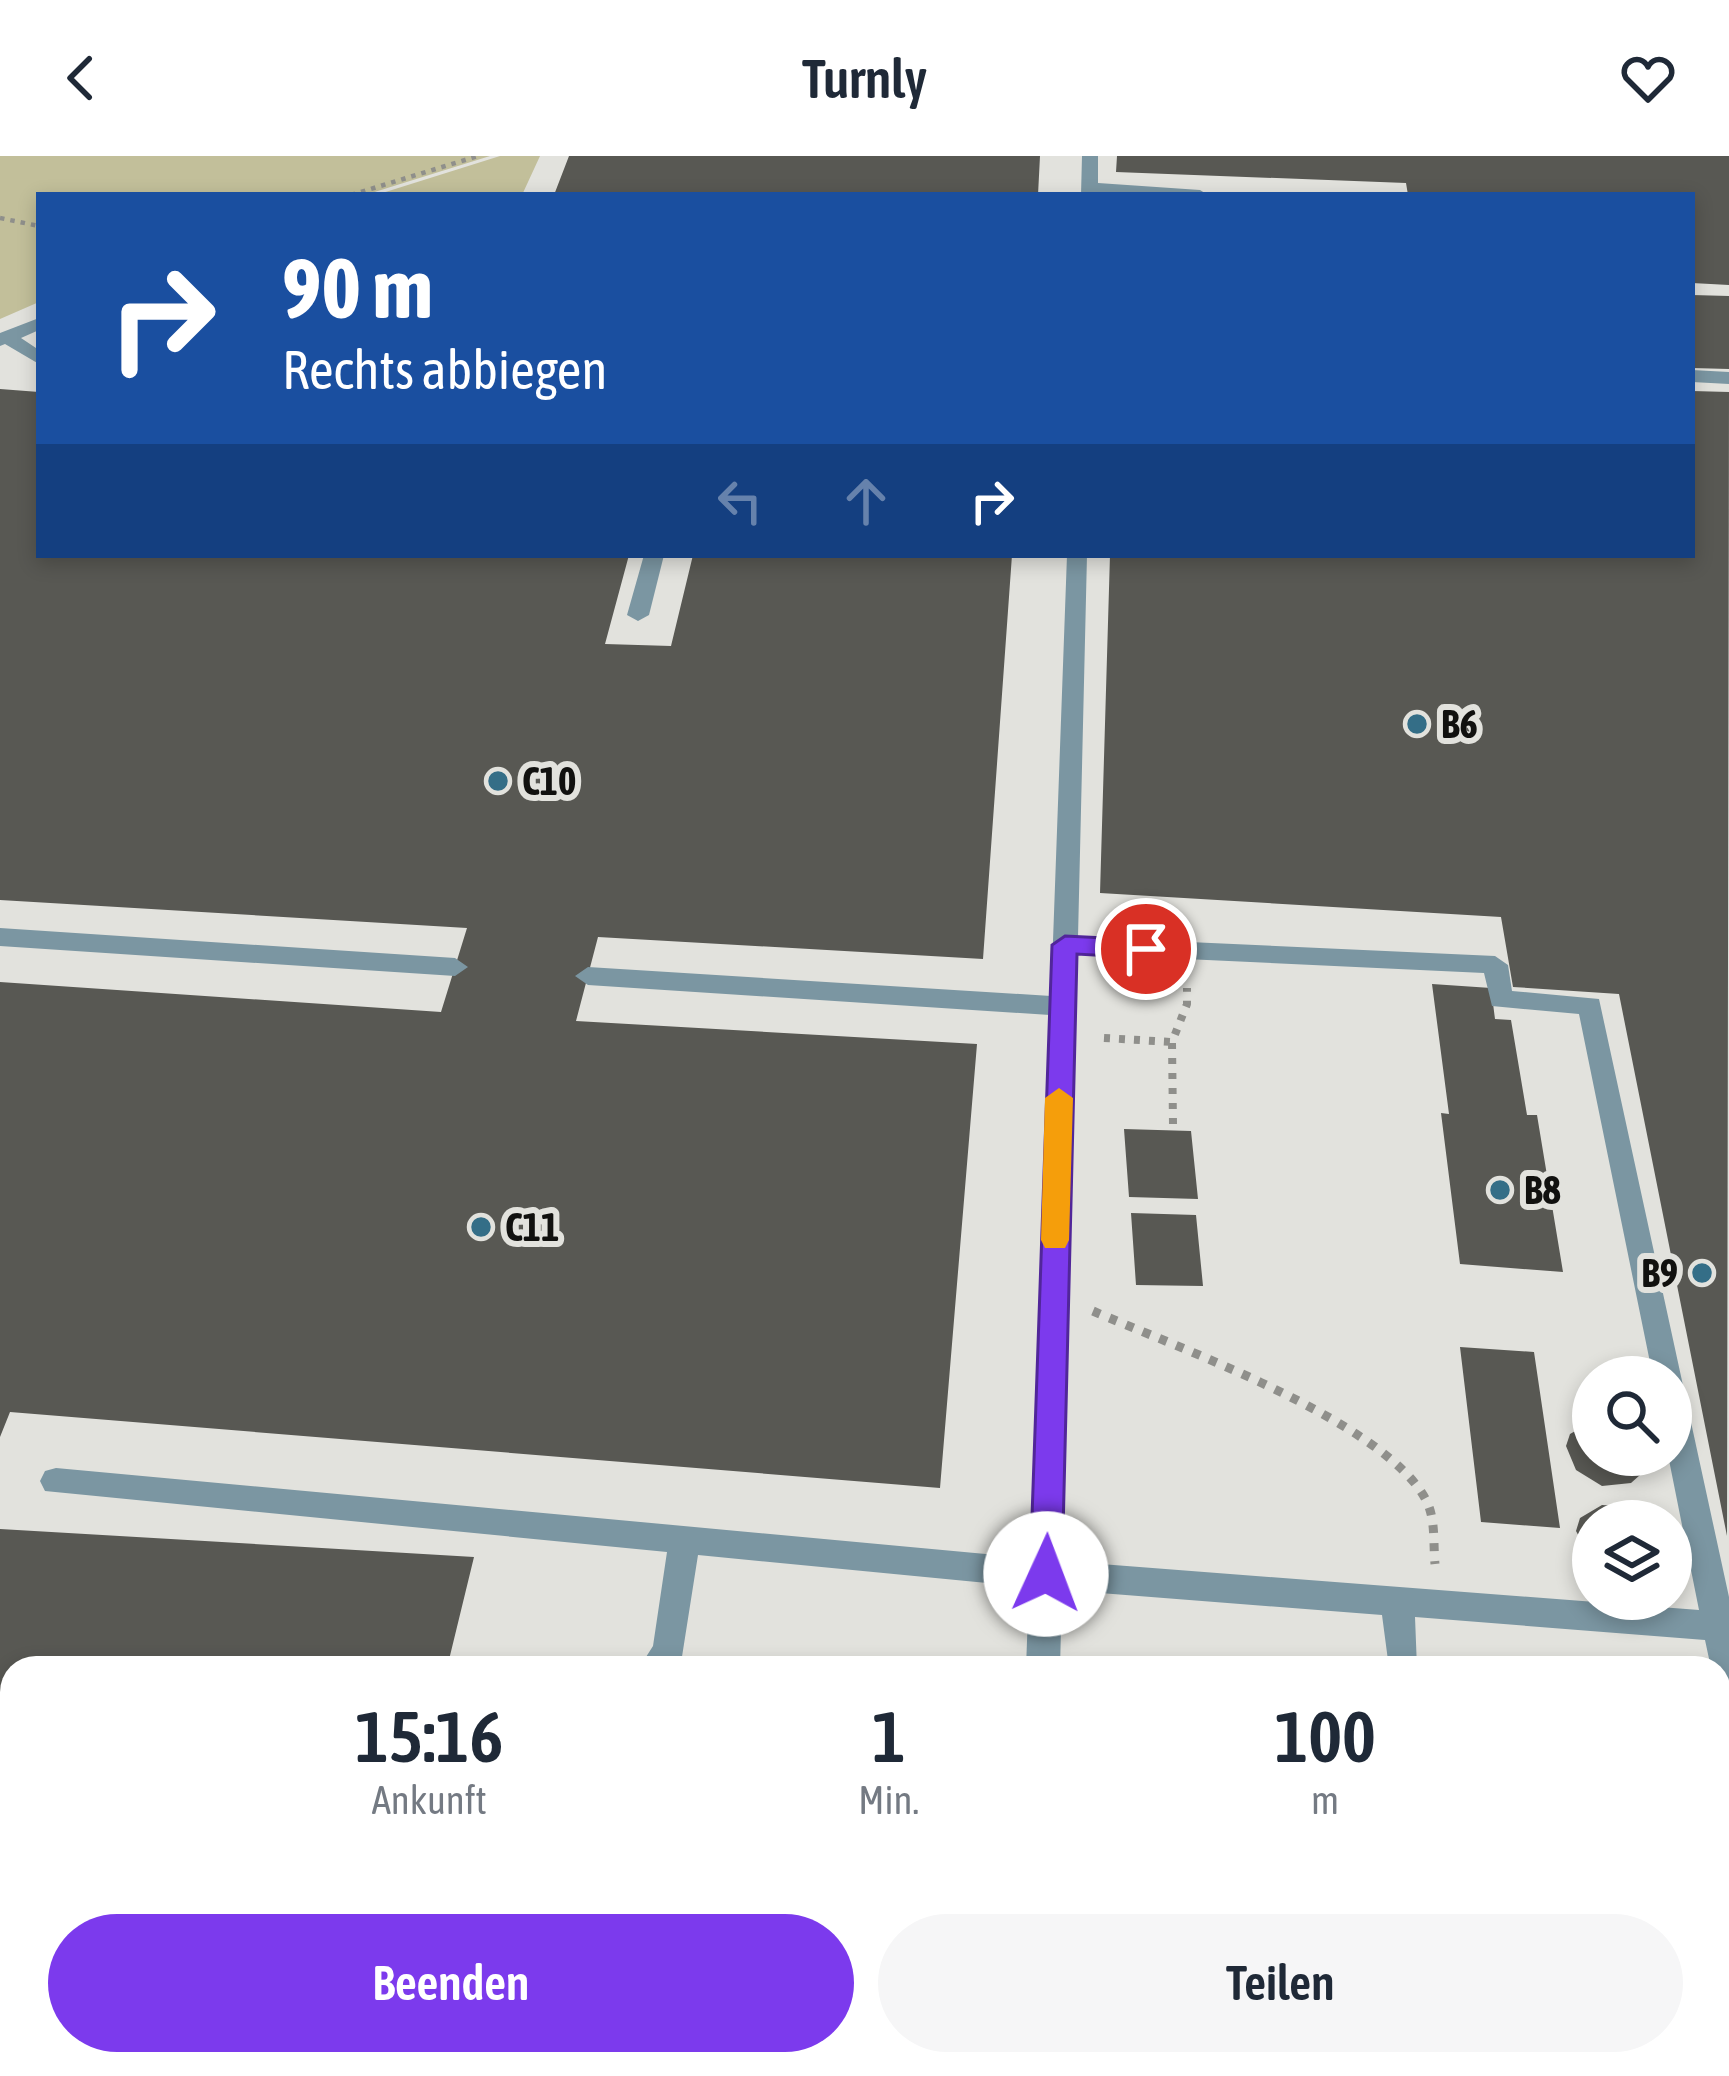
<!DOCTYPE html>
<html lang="de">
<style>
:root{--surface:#fff;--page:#f6f6f7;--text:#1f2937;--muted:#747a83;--accent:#7c3aed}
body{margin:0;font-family:"Asap Condensed",sans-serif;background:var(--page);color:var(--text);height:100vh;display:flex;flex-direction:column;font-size:45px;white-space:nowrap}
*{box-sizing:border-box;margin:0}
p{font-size:39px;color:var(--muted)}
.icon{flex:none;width:66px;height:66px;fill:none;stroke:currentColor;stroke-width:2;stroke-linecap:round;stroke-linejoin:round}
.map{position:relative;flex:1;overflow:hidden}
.sheet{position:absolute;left:0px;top:1500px;width:1731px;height:420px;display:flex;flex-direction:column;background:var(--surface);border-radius:36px 36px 0 0;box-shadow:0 6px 18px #0003}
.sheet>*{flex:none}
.top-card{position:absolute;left:36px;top:36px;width:1659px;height:366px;border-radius:0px;box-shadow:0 6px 18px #0003;background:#1a4fa0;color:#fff;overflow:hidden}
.tools{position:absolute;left:1572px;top:1200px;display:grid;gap:24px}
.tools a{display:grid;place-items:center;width:120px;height:120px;border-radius:50%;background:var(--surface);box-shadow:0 6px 18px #0003;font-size:60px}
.pin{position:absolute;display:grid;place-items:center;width:102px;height:102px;color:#fff;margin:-51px;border:6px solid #fff;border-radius:50%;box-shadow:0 3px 12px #0007}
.me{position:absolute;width:132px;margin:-66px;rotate:2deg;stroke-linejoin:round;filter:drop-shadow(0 0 9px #0008)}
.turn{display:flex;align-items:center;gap:42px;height:252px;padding:0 48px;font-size:54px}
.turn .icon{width:156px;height:156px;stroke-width:2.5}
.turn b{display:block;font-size:84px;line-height:102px}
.lanes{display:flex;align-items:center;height:114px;padding:0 48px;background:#0003;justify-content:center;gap:60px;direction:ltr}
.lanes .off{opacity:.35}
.eta{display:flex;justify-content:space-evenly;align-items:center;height:204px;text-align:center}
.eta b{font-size:72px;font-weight:600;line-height:84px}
.action{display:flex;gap:24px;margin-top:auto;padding:24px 48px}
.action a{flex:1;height:138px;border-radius:72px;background:var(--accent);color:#fff;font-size:48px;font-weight:600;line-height:138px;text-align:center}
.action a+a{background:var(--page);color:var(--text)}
header{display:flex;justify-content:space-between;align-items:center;height:156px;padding:0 48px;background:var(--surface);font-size:54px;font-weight:600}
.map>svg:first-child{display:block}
.green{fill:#c2bf9a}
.building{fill:#585853}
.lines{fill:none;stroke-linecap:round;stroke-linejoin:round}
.path-far2{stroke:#8f8f8b;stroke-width:4.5;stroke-dasharray:4.5 6;stroke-linecap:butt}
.path-far1{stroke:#8f8f8b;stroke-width:8;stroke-dasharray:6 9;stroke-linecap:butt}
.path{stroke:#8f8f8b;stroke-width:9;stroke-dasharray:8 10;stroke-linecap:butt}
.service{fill:#7b96a2;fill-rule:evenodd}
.route{fill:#7c3aed;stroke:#51269a;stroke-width:3}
.slow{fill:#f59e0b}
.poi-dot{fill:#346e87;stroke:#e2e2dd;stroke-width:4.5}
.labels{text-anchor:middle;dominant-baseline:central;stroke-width:12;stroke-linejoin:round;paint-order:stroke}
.poi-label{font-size:39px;font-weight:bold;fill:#11110f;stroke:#e2e2dd;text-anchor:start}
</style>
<header><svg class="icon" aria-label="back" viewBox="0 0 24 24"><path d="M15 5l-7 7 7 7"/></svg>Turnly<svg class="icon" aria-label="heart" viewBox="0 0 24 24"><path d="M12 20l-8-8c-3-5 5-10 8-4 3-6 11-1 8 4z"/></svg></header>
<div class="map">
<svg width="1729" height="1920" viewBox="0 0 1729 1920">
<rect width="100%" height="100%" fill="#e2e2dd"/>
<path class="green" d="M0 0H490L365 39H39V146L0 163Z
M500 0H540L522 39H376Z"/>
<path class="building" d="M569 0H1040L1038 39H554Z
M1117 0H1729V129L1692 127V39H1408L1406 27 1116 16Z
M1692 139 1729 140V213L1692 212Z
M0 233 39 236V399H629L605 488 671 490 693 399H1012L983 803 598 781 576 865 977 888 940 1332 10 1256 0 1281V826L441 856 467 772 0 744Z
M1692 235 1729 236 1727 1380 1619 838 1513 831 1501 761 1100 737 1110 399H1692Z
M1432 828 1491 832 1495 863 1511 864 1527 959H1537L1563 1116 1460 1108 1441 957 1449 958Z
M1124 973 1191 975 1198 1043 1129 1041Z
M1131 1057 1196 1059 1203 1130 1136 1129Z
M1460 1191 1534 1196 1560 1372 1481 1366Z
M1593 1265V1299H1643L1640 1319 1631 1327 1602 1330 1576 1314 1566 1290 1570 1278Z
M1602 1349 1617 1350 1644 1365H1593V1406L1576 1375 1580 1362Z
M0 1373 474 1401 447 1512H12V1908H352L349 1920H0Z
M1272 1501 1465 1508V1512H1272Z
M455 1908H847L845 1920H452Z
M1290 1908H1577L1578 1920H1290Z"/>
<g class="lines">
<path class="path-far2" d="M351 39 478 0
M0 62 39 70"/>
<path class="path-far1" d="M1104 882 1172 886
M1173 968 1172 886 1187 848V832"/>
<path class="path" d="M1093 1155C1176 1191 1385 1265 1426 1344 1436 1363 1433 1388 1435 1408"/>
<path class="service" d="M1082 0H1098V27L1200 34 1208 39H1081Z
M39 162V174L21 182 39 194V208L5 188 0 190V177Z
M1692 214 1729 216V228L1692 226Z
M644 399H664L649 459 638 465 627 459Z
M1067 399H1087L1078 781 1495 800 1508 809 1512 835 1599 843 1729 1441V1535L1719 1532V1512H1711L1705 1484 1415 1461 1417 1512H1389L1382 1459 1062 1434 1060 1512H1026L1029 1431 698 1399 681 1507 676 1512H639L653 1490 667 1396 45 1335 40 1325 45 1315 56 1312 1030 1402 1050 859 588 829 575 820 588 811 1051 840ZM1077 798 1484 817 1492 850 1579 858 1653 1221H1671L1668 1299 1699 1454 1062 1405Z
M0 772 455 802 468 811 455 820 0 790Z
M398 1908H436L433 1920H395Z
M1013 1908H1051V1920H1013Z"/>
</g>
<path class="route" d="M1065 780 1146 784 1158 793 1146 802 1077 798 1062 1418 1057 1428 1046 1433 1034 1428 1030 1418 1052 789Z"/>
<path class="slow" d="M1059 932 1073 942 1069 1084 1065 1092H1045L1041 1084 1045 942Z"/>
<g class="poi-dot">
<circle cx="1417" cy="568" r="12"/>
<circle cx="498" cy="625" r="12"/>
<circle cx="1500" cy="1034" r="12"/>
<circle cx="481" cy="1071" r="12"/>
<circle cx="1702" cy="1117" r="12"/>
</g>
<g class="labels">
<g class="poi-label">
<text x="1441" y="568">B6</text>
<text x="522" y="625">C10</text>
<text x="1524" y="1034">B8</text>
<text x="505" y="1071">C11</text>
<text x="1678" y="1117" text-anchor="end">B9</text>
</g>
</g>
</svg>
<div class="tools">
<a><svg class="icon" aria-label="search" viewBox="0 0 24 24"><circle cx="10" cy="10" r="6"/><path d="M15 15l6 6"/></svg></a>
<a><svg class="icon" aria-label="layers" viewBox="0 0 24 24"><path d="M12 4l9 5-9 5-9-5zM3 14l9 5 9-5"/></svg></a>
</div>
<div class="pin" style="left:1146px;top:793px;background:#d93025"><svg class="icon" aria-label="arrive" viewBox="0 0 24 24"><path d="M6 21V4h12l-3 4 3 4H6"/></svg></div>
<svg class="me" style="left:1046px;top:1418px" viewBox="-20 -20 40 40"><circle r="19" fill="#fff"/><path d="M0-13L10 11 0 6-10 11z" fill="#7c3aed"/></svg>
<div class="top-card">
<div class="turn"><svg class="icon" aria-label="right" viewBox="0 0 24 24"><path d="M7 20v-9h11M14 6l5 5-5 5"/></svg><div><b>90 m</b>Rechts abbiegen</div></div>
<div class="lanes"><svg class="icon off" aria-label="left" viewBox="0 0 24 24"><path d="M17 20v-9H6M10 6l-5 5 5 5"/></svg><svg class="icon off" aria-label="ahead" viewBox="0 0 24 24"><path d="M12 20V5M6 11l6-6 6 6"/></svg><svg class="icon" aria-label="right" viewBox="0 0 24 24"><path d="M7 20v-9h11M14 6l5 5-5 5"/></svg></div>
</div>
<section class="sheet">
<div class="eta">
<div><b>15:16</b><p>Ankunft</p></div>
<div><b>1</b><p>Min.</p></div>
<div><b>100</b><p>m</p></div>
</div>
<div class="action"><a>Beenden</a><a>Teilen</a></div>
</section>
</div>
